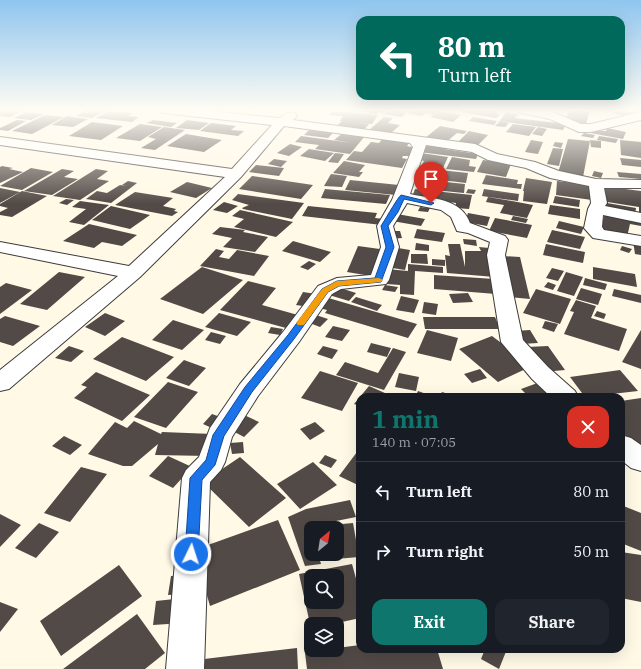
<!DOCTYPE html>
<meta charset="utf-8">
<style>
:root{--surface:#171b24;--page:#20242c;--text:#f1f3f6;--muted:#9ea1a6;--line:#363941;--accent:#0f766e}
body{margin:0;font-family:"IBM Plex Serif",serif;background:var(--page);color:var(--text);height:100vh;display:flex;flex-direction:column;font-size:15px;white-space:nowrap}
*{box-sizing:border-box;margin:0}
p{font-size:13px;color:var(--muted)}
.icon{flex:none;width:22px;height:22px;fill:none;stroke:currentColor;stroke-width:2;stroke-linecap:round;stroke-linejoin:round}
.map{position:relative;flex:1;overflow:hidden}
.drawer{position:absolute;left:356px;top:393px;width:269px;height:260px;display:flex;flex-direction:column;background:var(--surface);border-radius:12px;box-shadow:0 4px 16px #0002}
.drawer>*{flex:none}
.banner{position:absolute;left:356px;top:16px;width:269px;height:84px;border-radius:12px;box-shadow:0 4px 16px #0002;background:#00695c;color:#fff;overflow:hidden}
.needle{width:26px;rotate:30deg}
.controls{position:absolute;left:304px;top:521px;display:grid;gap:8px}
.controls a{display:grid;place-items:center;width:40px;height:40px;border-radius:8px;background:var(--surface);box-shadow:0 4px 16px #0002;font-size:20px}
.pin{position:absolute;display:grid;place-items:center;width:34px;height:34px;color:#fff;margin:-41px -17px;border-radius:50% 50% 50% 0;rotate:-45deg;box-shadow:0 0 4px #0007}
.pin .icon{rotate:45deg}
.me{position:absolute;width:44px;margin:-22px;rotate:4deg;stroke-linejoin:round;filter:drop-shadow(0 0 3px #0008)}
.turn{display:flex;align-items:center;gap:14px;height:84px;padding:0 16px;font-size:18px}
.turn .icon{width:52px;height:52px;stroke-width:2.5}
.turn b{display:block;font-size:28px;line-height:34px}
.round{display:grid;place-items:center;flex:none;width:42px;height:42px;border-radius:12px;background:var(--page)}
.overview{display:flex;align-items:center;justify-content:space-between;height:68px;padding:0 16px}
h1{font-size:24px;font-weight:700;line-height:30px;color:var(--accent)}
.action{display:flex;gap:8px;margin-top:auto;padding:8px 16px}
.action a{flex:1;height:46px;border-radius:12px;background:var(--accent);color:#fff;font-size:16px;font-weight:700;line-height:46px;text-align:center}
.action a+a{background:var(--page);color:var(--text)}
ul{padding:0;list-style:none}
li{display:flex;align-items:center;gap:12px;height:60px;padding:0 16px;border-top:1px solid var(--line)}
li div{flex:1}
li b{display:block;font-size:15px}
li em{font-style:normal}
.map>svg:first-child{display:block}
.building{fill:#524a46;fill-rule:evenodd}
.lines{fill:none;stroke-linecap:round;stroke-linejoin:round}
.street-casing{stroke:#3c3c3c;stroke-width:2}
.street{fill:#fff;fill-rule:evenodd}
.route{fill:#1a73e8;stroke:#114b97}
.slow{fill:#f59e0b}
</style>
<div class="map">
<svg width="641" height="669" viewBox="0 0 641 669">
<rect width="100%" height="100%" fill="#fff9e6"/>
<path class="building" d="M24 110 10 117 0 116 1 110Z
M86 110H102L105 111 92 118 76 116Z
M351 110H386L384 113 378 112 377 114Z
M388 110H408L402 117 384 114Z
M411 110H435L461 115 453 122 430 117 434 115 426 113 422 116 407 113Z
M463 110H495L500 111 496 114 500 115 496 118 461 112Z
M569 110H590L586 124 565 122Z
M628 110 634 114 619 115 612 112Z
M109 111 133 113 128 116 139 117 132 122 96 118Z
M333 111 378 115 372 124 352 122 369 124 362 132 334 128 342 121H340L343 116 329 115Z
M26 112 44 114 31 120 14 118Z
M506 112 518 114 515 118 566 124 563 130 500 121Z
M45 115 64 117 32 134 12 131Z
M67 116 88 119 73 127 52 125Z
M384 117 393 118 388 123 400 125 390 134 368 131Z
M473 117 497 121 494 125 469 121Z
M17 120 26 121 8 131 0 130V128Z
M153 120 177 123 171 127 146 123Z
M187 120 209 123 199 130 176 128Z
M500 121 509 123 505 127 495 126Z
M92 122 123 126 101 140 69 136Z
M211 123 236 126 231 130 244 131 238 136 200 131Z
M140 124 162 127 140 141 116 138Z
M513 124 536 127 529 136 506 132Z
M440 126 467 131 464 134 457 133 446 142 425 138Z
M164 127 185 130 155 150 141 148 156 139 148 137Z
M538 127 547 129 542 136 532 134Z
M607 128 626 132 623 139 585 132 587 130 606 131Z
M310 129 334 132 328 138 304 135Z
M469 131 488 135 477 146 458 142Z
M343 133 365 136 350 154 315 149 319 145 295 142 301 136 352 143 334 140Z
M584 133 595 135 593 138 581 136Z
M186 134 222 140 204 152 167 146Z
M599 136 618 139 616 143 597 140Z
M383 138 396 140 388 152 396 140 410 142 407 146 416 148 410 156H403L402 158 407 159 402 168 346 160 354 151 362 152 371 142 379 143Z
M568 139 590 141 583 177 558 173Z
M531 140 543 142 538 154 525 152Z
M590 140 601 141V148L591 147Z
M620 140 641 142V158L621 155Z
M425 142 447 145 445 149 478 154 476 159 419 152Z
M555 142 563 143 561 148 553 146Z
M290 144 302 147 289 156 277 153Z
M553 148 563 149 559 166 547 164Z
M309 149 334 153 325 161 300 156Z
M335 153 344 154 338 163 328 162Z
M421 153 448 157 443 168 421 166 424 161 420 160 422 158 417 157Z
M452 157 470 160 469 166 476 167 474 172 446 169Z
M620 158 641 160V167L622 165Z
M274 159 287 161 281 167 268 164Z
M483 160 511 164 506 177 477 172Z
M344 161 365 165 359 172H363L359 177 333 173Z
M256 165 284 168 279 176 249 172Z
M2 166 13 168 9 169 23 172 0 183V167Z
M412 167 468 173 466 183 441 180 443 175 430 174 437 175 435 179 420 177 422 173 410 171Z
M31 168 53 172 22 190 0 186Z
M62 169 74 171 64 177 78 179 52 195 24 191Z
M96 169 108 171 97 179 109 181 80 200 53 196Z
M594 171 603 173 601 178 592 176Z
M617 172 641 174V179L619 177Z
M331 174 347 176 342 187 324 186Z
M486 175 518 180 517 184H522L521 189 482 184Z
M252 176 313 185 301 199 239 189Z
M526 178 552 182 547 204 523 201 524 191H523Z
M350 180 399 185 396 195 345 190Z
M128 181 137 183 111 203 86 199 97 191 107 193 120 185 126 186 122 185Z
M436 181 465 184 464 193 434 190Z
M557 181 592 185V200L556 195Z
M187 182 212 188 196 198 170 192Z
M419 182 431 183 430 189 418 188Z
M602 186 641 191V215H639V207L601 201Z
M0 188 20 192 0 203Z
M325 189 390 195 386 204 321 198Z
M415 189 472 195 469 209 455 208 456 203 412 197Z
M468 189 476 190 474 194 466 193Z
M484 189 519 194 518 201 482 196Z
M22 191 47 196 12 217 0 215V212L8 208 0 206V204Z
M135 192 173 198 163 206 176 209 174 211 178 212 172 216 115 205Z
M238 194 304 203 292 219 243 209 242 208 249 205 232 200Z
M555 196 580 200 579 207 553 203Z
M488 197 506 200 533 205 527 218 500 213 504 205 486 202Z
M66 199 74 200 67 205 59 203Z
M80 201 109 205 84 225 69 222 86 209 72 207Z
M224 202 238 206 227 213 213 210Z
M607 203 636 208 635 215 606 209Z
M550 205 580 209V219L548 214Z
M111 206 150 215 130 229 92 220Z
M308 206 377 213 375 218 384 219 382 225 302 216Z
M420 207 430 208 428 212 418 211Z
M240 210 293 222 276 237 234 227 244 219 232 216Z
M468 213 490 217 487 226 465 222Z
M397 214 425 219 421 226 392 221Z
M605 214 641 221V226L630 224 627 237 599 231Z
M513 216 528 219 526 223 511 220Z
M495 218 532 225 527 238 489 231Z
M559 221 584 227 581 234 556 228Z
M89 224 137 235 122 246 102 242 94 248 63 241Z
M220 227 245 230 243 232 268 237 255 252 223 247 232 238 212 234Z
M417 229 445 233 442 242 414 238Z
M552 230 585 237 580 249 547 242Z
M388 231H400L402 238 390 239Z
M463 239 476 240 477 246 464 244Z
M293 241 331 252 320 262 282 251Z
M633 241 641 242V255L635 254Z
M416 243 429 245V251L415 250Z
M448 244H460L465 267V251H481L479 247 489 248 495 277 447 273 445 255 450 256Z
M546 244 585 252 583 263 543 255Z
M358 246 387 250 377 277 347 272Z
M622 246 632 249 629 253 620 250Z
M392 247 410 250 405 270 386 267Z
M216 249 224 251 219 257 229 259 237 250 269 256 254 276 200 266Z
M411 254H427L428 264 411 263Z
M501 256 520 257 530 299 509 297Z
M432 259 445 260V266L432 265Z
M309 261 316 264 308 270 300 267Z
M408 264 443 267V273L415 271 414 295 400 294V285L386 284 387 269 408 271Z
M202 267 243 280 203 314 160 299Z
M593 267 635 274 637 287 593 279Z
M552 268 564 271 558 281 546 278Z
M59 272 85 277 47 310 20 304Z
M566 272 583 277 574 296 557 291Z
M434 275 494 279 496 294 434 289Z
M585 278 607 284 605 290 583 285Z
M248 281 276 288 262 305 298 315 286 328 220 310Z
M548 282 556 285 553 290 544 287Z
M6 283 32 290 0 314V287Z
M385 285 398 287 395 292 382 290Z
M337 287 356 293 349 301 329 295Z
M581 288 602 294 598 305 576 299Z
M536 289 571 299 560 324 523 313Z
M614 289 641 295V303L612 296Z
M303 292 316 294 309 307 296 305Z
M468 293 473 302 453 303 449 294Z
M401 296 419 300 414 313 396 310Z
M325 297 417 324 408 338 325 313 327 310 315 307Z
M356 297 382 305 377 311 351 302Z
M576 300 596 306 591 318 627 329 619 351 564 334 574 312 570 311Z
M424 302 438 304 436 315 422 313Z
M597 311 606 314 604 319 594 316Z
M105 313 125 321 105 336 85 327Z
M219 313 251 322 237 336 205 327Z
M316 315 328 319 320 327 307 322Z
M5 316 40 326 13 346 0 342V319Z
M423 317H495L500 329H425Z
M173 320 204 330 182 350 152 340Z
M545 321 558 324 554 332 542 328Z
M333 326 350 330 342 341 325 337Z
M271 327 283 329 280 335 268 333Z
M427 330 458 338 451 361 417 353Z
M530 330 538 343 521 344 514 331Z
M641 330V369L622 362Z
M211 332 226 336 220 344 205 340Z
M492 336 532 366 498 382 459 349Z
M122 337 174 357 146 381 93 359Z
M371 343 391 348 387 357 367 352Z
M69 346 84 351 71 362 55 358Z
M323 346 338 350 332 359 317 354Z
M548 346 565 370 543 372 527 347Z
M393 348 406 352 384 390 336 375 345 362 378 373Z
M184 360 206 368 189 386 166 378Z
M480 369 487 378 472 383 464 374Z
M620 370 638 391 585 397 570 377Z
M320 371 358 383 342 411 301 398Z
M96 372 150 395 122 421 74 398 87 387 81 385Z
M399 373 419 377 416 391 395 387Z
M543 381 555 393 542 397H529L521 389Z
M168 382 198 392 166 428 134 417Z
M369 386 394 397H360V406L354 404Z
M418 391 432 396 431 397H415Z
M442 392 458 397H439Z
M641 398V448H638L621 433V401Z
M212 414 223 418 214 429 203 424Z
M242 414 259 422 244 437 227 428Z
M134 421 161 434 162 432 213 434 208 456 155 455 158 444 132 466H123L88 454 115 422 127 428Z
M315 422 325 431 310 440 300 429Z
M64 436 82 445 70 455 52 446Z
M243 442 244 453 232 454 230 443Z
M360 448V486L339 476Z
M325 455 337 460 331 468 319 463Z
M168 456 192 467 173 488 149 476Z
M240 457 286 498 249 527 203 482Z
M313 462 337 485 300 509 277 484Z
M81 467 107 474 70 522 44 513Z
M350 500 356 517 311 526V554H318L321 564 305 566 288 517 306 509Z
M621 505 641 513V551L621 543Z
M0 514 21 525 0 547Z
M278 520 300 570 210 606 194 550Z
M39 523 59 532 36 558 15 548Z
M353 523 359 557 324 560V554H337V528H321V526Z
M621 552 641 555V602L621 598Z
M352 564 360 593V618L333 624H310L299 574ZM311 576H337V602H311Z
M119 565 142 596 61 656 40 621Z
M188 575 186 594 168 595 171 576Z
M184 598 183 623 153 625 156 601Z
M0 602 18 609 0 632Z
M137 614 165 653 145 669H63Z
M360 645V649H437L443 669H307L305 653 337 650V648Z
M297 648 298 669H195L196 660Z
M485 649H507L499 669 481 659Z"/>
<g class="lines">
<defs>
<path id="street" d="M157 110H201L279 118 287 113H295L297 116 293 120 475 144 497 154 535 162 559 171 596 179 641 180V188H604L607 203 605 206 641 213V223L603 215 602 227 604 230 641 236V246L593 238 584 228 588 209 591 203 589 186 550 178 526 168 488 160 472 152 426 145 410 194C433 199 461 198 470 223L505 236 508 240 505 255 523 340 548 367 575 391 578 397H551L532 379 501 342 487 255 490 242 468 233 457 231 451 217 441 210 407 203 393 226 399 247 389 280 386 284 341 289 332 294 299 342 258 396 232 437 225 462 221 470 210 482 204 669H166L182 478 186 470 199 457 210 428 240 384 283 332 318 286 337 278 371 275 381 247 377 226 392 200 413 147 410 143 284 126 241 177 140 277 9 389 0 391V370L118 276 0 252V242L129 266 225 177 0 145V137L232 169 272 125 163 113Z
M516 110H542L553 112 581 124H591L641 112V120L591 132H579L550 119 518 112Z
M621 435 631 438 641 445V471L631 468 621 460Z"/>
</defs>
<use href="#street" class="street-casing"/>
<use href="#street" class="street"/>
</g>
<linearGradient id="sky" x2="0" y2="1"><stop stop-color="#8fc5ee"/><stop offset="0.54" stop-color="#fffcf4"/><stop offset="1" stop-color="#fffcf4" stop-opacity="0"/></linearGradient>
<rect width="641" height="204" fill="url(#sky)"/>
<path class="route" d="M401 195 434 203 431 205 404 199 398 212 388 226 394 247 381 282 339 286 328 292 294 339 252 392 224 436 215 465 202 480 198 554 196 559 191 560 187 559 185 554 190 478 206 460 213 435 245 387 288 335 322 289 337 281 375 278 386 247 381 226C385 220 398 197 401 195Z"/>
<path class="slow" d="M379 278 383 280 381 282 339 286 328 292 304 325H298L296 323 322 289 337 281Z"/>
</svg>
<div class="controls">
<a><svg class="needle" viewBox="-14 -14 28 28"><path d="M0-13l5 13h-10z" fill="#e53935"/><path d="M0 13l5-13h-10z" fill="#9ea1a6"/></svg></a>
<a><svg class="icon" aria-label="search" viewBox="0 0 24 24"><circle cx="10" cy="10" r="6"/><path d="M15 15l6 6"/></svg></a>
<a><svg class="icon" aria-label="layers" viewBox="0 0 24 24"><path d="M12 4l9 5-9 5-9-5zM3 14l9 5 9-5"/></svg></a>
</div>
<div class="pin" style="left:431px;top:203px;background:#d93025"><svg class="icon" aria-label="arrive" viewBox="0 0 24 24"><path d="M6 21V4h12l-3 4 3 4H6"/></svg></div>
<svg class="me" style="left:191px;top:554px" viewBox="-20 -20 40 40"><circle r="17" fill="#1a73e8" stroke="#fff" stroke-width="3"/><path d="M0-11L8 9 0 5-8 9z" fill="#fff"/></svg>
<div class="banner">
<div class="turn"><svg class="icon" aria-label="left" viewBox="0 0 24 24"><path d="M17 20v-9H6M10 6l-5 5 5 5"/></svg><div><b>80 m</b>Turn left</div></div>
</div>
<section class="drawer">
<div class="overview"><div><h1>1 min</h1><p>140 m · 07:05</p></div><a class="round" style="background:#d93025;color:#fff"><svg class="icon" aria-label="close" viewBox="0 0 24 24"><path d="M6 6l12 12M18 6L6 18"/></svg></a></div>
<ul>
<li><svg class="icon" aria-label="left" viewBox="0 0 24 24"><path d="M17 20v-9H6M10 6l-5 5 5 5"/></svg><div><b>Turn left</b></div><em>80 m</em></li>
<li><svg class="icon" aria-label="right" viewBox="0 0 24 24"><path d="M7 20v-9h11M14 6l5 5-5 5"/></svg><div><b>Turn right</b></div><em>50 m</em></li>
</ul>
<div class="action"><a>Exit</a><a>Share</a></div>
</section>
</div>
